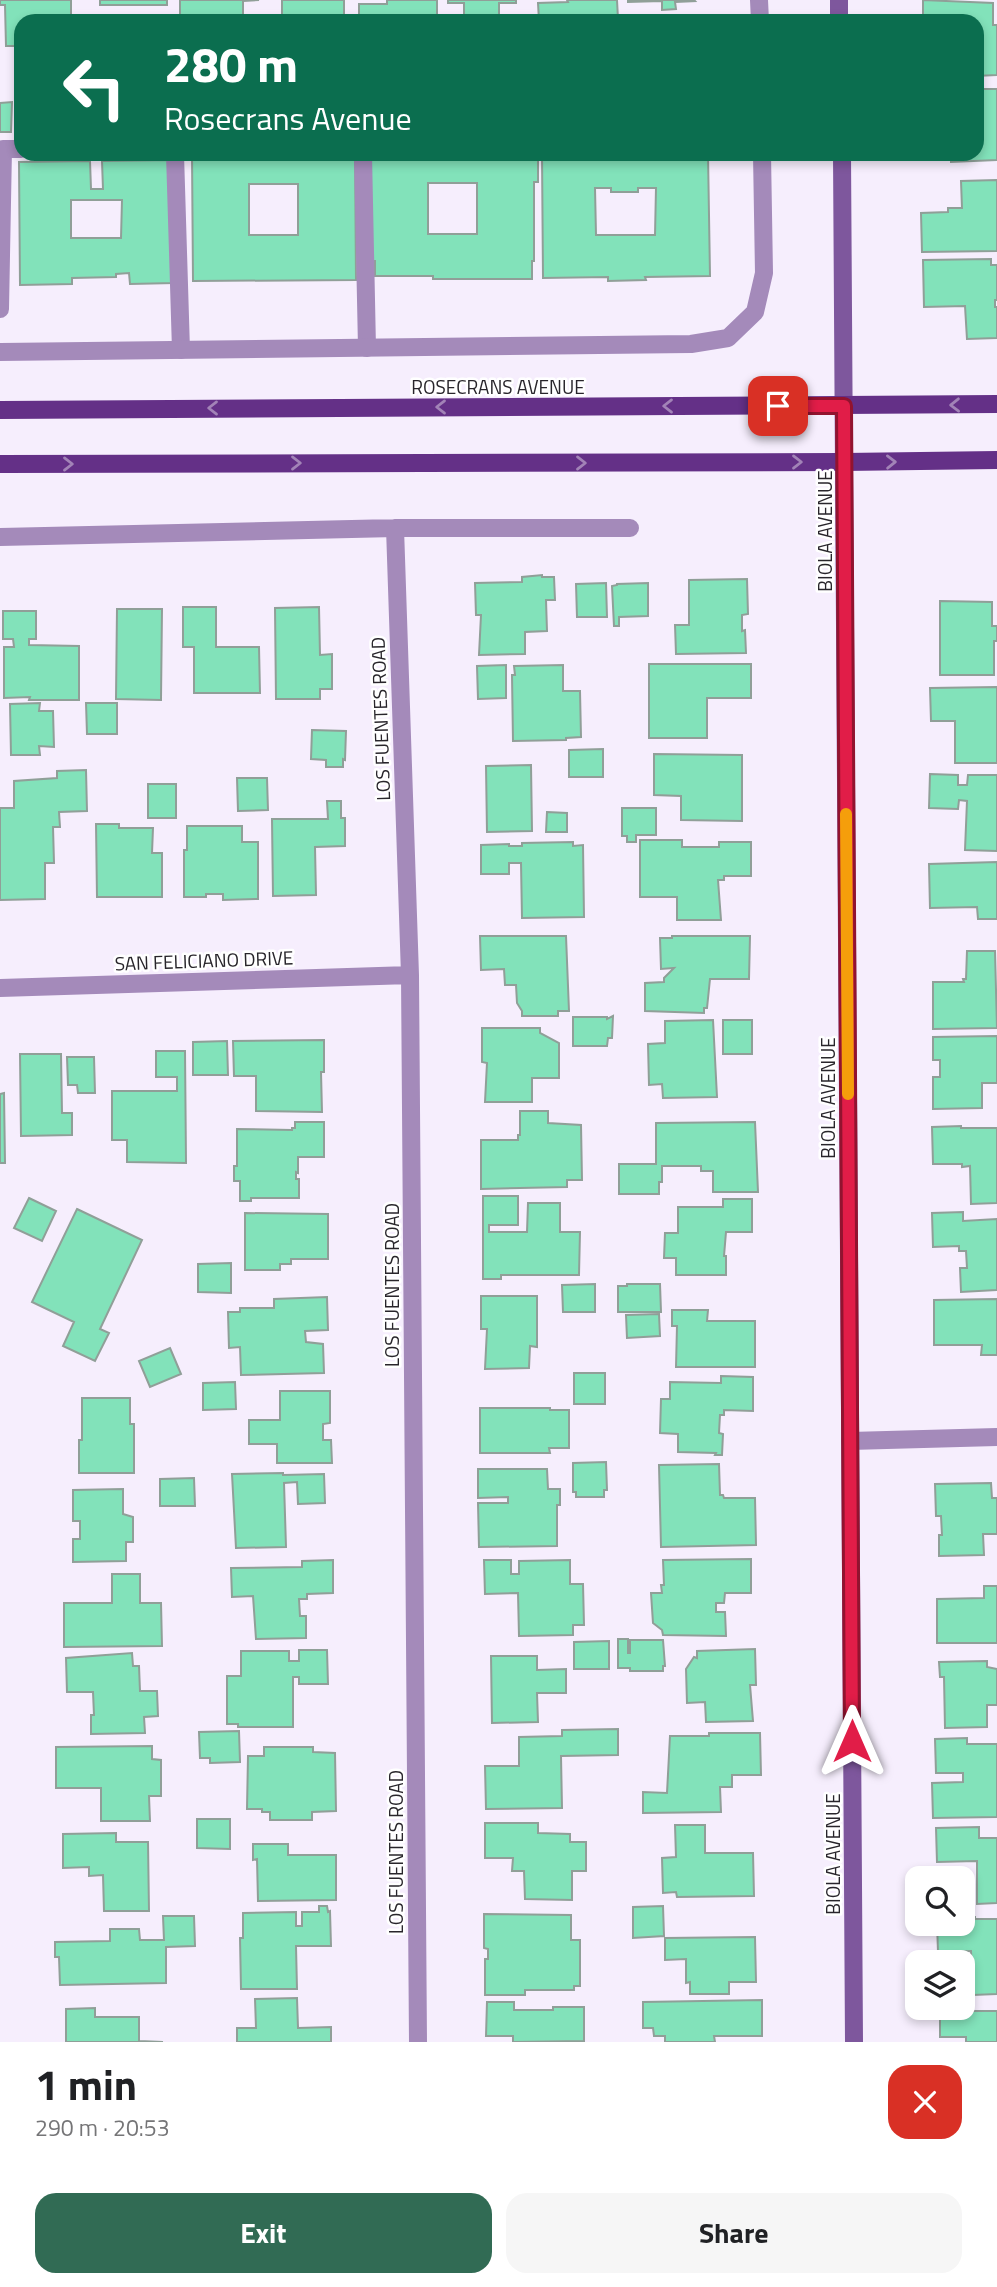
<!DOCTYPE html>
<meta charset="utf-8">
<style>
:root{--surface:#fff;--page:#f6f6f6;--text:#202124;--muted:#757577;--accent:#316b54}
body{margin:0;font-family:"Titillium Web",sans-serif;background:var(--page);color:var(--text);height:100vh;display:flex;flex-direction:column;font-size:26px;white-space:nowrap}
*{box-sizing:border-box;margin:0}
p{font-size:23px;color:var(--muted)}
.icon{flex:none;width:38px;height:38px;fill:none;stroke:currentColor;stroke-width:2;stroke-linecap:round;stroke-linejoin:round}
.map{position:relative;height:2042px;overflow:hidden}
.panel{display:flex;flex-direction:column;background:var(--surface);flex:1}
.panel>*{flex:none}
.top-card{position:absolute;left:14px;top:14px;width:970px;height:147px;border-radius:21px;box-shadow:0 4px 10px #0003;background:#0b6e4f;color:#fff;overflow:hidden}
.buttons{position:absolute;left:905px;top:1866px;display:grid;gap:14px}
.buttons a{display:grid;place-items:center;width:70px;height:70px;border-radius:14px;background:var(--surface);box-shadow:0 4px 10px #0003;font-size:35px}
.pin{position:absolute;display:grid;place-items:center;width:60px;height:60px;color:#fff;margin:-30px;border-radius:14px;box-shadow:0 4px 10px #0006}
.me{position:absolute;width:77px;margin:-38px;rotate:0deg;stroke-linejoin:round;filter:drop-shadow(0 0 5px #0008)}
.turn{display:flex;align-items:center;gap:24px;height:147px;padding:0 35px;font-size:32px}
.turn .icon{width:91px;height:91px;stroke-width:2.5}
.turn b{display:block;font-size:49px;line-height:60px}
.round{display:grid;place-items:center;flex:none;width:74px;height:74px;border-radius:21px;background:var(--page)}
.head{display:flex;align-items:center;justify-content:space-between;height:119px;padding:0 35px}
h1{font-size:42px;font-weight:700;line-height:52px}
.button{display:flex;gap:14px;margin-top:auto;padding:14px 35px}
.button a{flex:1;height:80px;border-radius:21px;background:var(--accent);color:#fff;font-size:28px;font-weight:700;line-height:80px;text-align:center}
.button a+a{background:var(--page);color:var(--text)}
.map>svg:first-child{display:block}
.building{fill:#82e2ba;stroke:#909f98;stroke-width:2;fill-rule:evenodd}
.lines{fill:none;stroke-linecap:round;stroke-linejoin:round}
.lane{stroke:#a48aba;stroke-width:18}
.street{stroke:#a48aba;stroke-width:18}
.secondary{stroke:#7e579d;stroke-width:18}
.primary{stroke:#643087;stroke-width:18}
.oneway{stroke:#a283b7}
.route-casing{stroke:#92132f;stroke-width:18}
.route{stroke:#e11d48;stroke-width:12}
.slow{stroke:#f59e0b;stroke-width:12}
.labels{text-anchor:middle;dominant-baseline:central;stroke-width:5;stroke-linejoin:round;paint-order:stroke}
.street-label{font-size:19px;fill:#28252b;stroke:#fff}
</style>
<div class="map">
<svg width="997" height="2042" viewBox="0 0 997 2042">
<rect width="100%" height="100%" fill="#f6eefd"/>
<path class="building" d="M0 0H71V21H21V46H6L5 5H0Z
M100 0H167V5H100Z
M180 0H259L243 1V21H180Z
M282 0H344V21H282Z
M387 0H437V19L359 21V4H387Z
M448 0H516V3H499V20L464 21V3H448Z
M567 0H617L618 19 615 21H539L538 3 568 2Z
M628 0H694L695 1 675 2 676 9 662 10V1L628 2Z
M923 0 993 3V25H997V75L976 76V21H923Z
M976 89H997V160L951 162V154H976Z
M12 102 11 132H0V103Z
M192 154H355L356 280 193 281ZM249 184H298V235H249Z
M371 154H538V182H534V261H532V279H433V276H375V261H371ZM428 183H477V234H428Z
M542 154H708L710 276 645 277 646 280 608 281V277L543 278ZM595 188H611V192H638V188H656L655 235H596Z
M173 160 174 283 130 284 129 273 116 274V277L72 278V284L20 285 19 162 90 161 91 189H103L102 161ZM71 200H122L121 238H71Z
M997 180V251L922 252 921 213 948 212V208H962L961 181Z
M991 259V265H997V300H995V307H997V338L967 339 965 306 924 307 923 260Z
M542 575V577H554L555 600H546L547 631 525 632V654L479 655 481 615H476L475 583 522 582V577Z
M747 579 748 614 742 615V631L745 630 746 653 676 654 675 625H689V580Z
M606 583 607 617H577L576 584Z
M648 583V616L619 617V626H614L612 586 617 585V584Z
M940 601 992 602V626H997V641H994V675H940Z
M183 607H216V647H259L260 693H194V647H183Z
M319 607 320 655 332 654V689H320V699H276L275 608Z
M117 609H162L161 700 116 699Z
M3 611H36V639H29V645L79 646V700H29L30 697 4 698V647H14L13 639H3Z
M649 664H751V698H707V738H649Z
M506 665V698L478 699 477 666Z
M563 665V691H580L581 737 566 738V740L513 741 512 675H515L514 666Z
M997 687V763H955V721H931L930 688Z
M40 703 39 711H53L54 747 39 746 40 755H11L10 704Z
M86 703H117V734H87Z
M312 730 346 731 345 760 343 759V767H326V760L311 759Z
M603 749V777H569V750Z
M654 754 742 755V821L681 820V796L654 795Z
M531 765 532 831 487 832 486 766Z
M86 770 87 811 59 812 60 827H53L54 863H45V899L0 900V808H14V781L57 778V771Z
M930 774 958 775V785H967L968 775H997V851L965 850 967 801 959 800 958 809 929 808Z
M237 778H267L268 810 238 811Z
M148 784H176V818H148Z
M327 801H341V818H345V846L315 847 316 895 273 896 272 819H328Z
M622 808H656V835H636V842H627V836H622Z
M547 812 567 813V832H546Z
M96 824H119V828H153L152 853H162V897H97Z
M187 826H242V842H258V899L223 900V894H206V897H184V850H187Z
M640 840H682V847H719V842H751V876H724V880H718L721 920H677V897H640Z
M573 842V846L583 845 584 917 522 918 521 863H509V874H481V845L509 844V846H522V843Z
M997 862V919H978L977 907 930 908 929 864Z
M480 936H566L569 1011H558V1016H522V1011L517 1003 516 985H505L504 969 481 970Z
M672 936H750L749 979H710L707 1008H704V1013L645 1011V983L664 982V978L674 968 661 969 660 938H672Z
M967 951H995L997 1028 933 1029V982H964L963 979H966Z
M613 1016 612 1038H608L607 1046H573V1017H607V1019Z
M713 1020 717 1097 663 1098 662 1084 649 1085 648 1044 665 1043V1021Z
M723 1020H752V1054H723Z
M482 1028H540V1033L559 1043V1078H532V1102H485L487 1063 482 1062Z
M997 1036V1083H982V1108L933 1109V1077H940V1060H933V1037Z
M324 1040V1072H321L322 1112 256 1111V1076H234L233 1041Z
M227 1041 228 1075H193V1042Z
M156 1051H185L186 1163 127 1162V1140H112V1091H177V1077H156Z
M20 1054H61L62 1113H72V1135L21 1136Z
M67 1057H94L95 1093H78L77 1085H68Z
M4 1093 5 1163H0V1094Z
M520 1111H548V1123L581 1125 582 1180H567V1187L481 1189V1140H518V1135H520Z
M295 1122H324V1157H298V1173L296 1172V1179H299V1198H251V1201H240V1181H234V1166H237V1129L292 1130V1128H295Z
M755 1122 758 1192H713V1171H701V1166H662V1182H659V1194H619V1164H656V1123Z
M961 1126V1128H997V1203L971 1204 970 1166 962 1167V1164H933L932 1127Z
M483 1196H518V1225H489V1232H527L528 1203H560V1232H580L579 1275H501V1279H483Z
M29 1198 56 1211 42 1241 14 1228Z
M723 1199H752V1232H726L724 1256H726V1275H676V1258H664L665 1233H678V1207H723Z
M77 1209 142 1240 100 1329 109 1333 95 1361 63 1346 74 1322 32 1302Z
M963 1212V1221L997 1219V1290L961 1292 960 1268H967L966 1251H959V1246L933 1247 932 1213Z
M245 1213 328 1214V1259H291V1264H280V1270H245Z
M231 1263V1293L198 1292V1264Z
M595 1284V1312H563L562 1285Z
M627 1284H660L661 1312H618V1286H627Z
M481 1296H537V1347L530 1346 529 1368 485 1369 487 1329H481Z
M327 1297 328 1330 305 1331 306 1342 323 1344 324 1373 241 1375 240 1347 229 1348 228 1312H240V1308H274V1299Z
M997 1299V1355H981L982 1345H934V1300Z
M672 1310H708L707 1321H755V1367H676L677 1326H672Z
M659 1314 660 1336 627 1338 626 1315Z
M170 1348 181 1374 150 1387 139 1361Z
M574 1373H605V1404H574Z
M721 1376 753 1377V1411L724 1410V1415H720L719 1433 723 1434 722 1455H715L716 1453 678 1452V1434L660 1433 661 1399H670V1382L721 1383Z
M235 1382 236 1409 203 1410V1383Z
M280 1391H330V1423L323 1424V1440H331L332 1463H277V1444H249V1420H280Z
M82 1398H130V1424H134V1473H79V1440H82Z
M480 1408H550V1410H569V1448H549L550 1453H480Z
M606 1462 607 1490H604V1497H576V1492H573V1463Z
M719 1464 720 1495H723L724 1498H755L756 1545 661 1547 659 1465Z
M478 1469H547L548 1489H560V1505H557V1546L479 1547 478 1503H508V1497L478 1498Z
M283 1473V1475L324 1474 325 1503 298 1504 297 1482 284 1483 286 1547 236 1548 232 1474Z
M194 1478 195 1506H160V1479Z
M991 1483 992 1498H997V1534H983L984 1555 939 1556V1535H942L941 1516H936L935 1484Z
M123 1489V1514L133 1517V1542H126V1561L73 1562V1539H80V1521H73V1490Z
M751 1559V1593H725L724 1603H716V1612H725L726 1636 663 1635 662 1630 653 1623 651 1593H662L661 1585H664L663 1560Z
M333 1560V1593L307 1594V1599H299L300 1616H306V1638L256 1639 253 1596 232 1597 231 1568 302 1567V1561Z
M484 1560H511V1574H519V1561L570 1560V1584H583L584 1625H573V1635L519 1636 518 1593 485 1594Z
M112 1574H140V1603H161L162 1646 64 1647V1603H112Z
M984 1586H997V1643H937V1599L984 1598Z
M618 1639H628V1653H630V1640H663L665 1666H663V1671H630V1668H618Z
M609 1641V1669H574V1642Z
M755 1649 756 1685H750L753 1721 706 1722 705 1702 687 1703 686 1669 694 1657 697 1658V1651Z
M299 1650H327L328 1684H299V1677H293V1727H238V1724H227V1676H241V1651H289V1661H299Z
M132 1653 133 1666H139L140 1691H157L158 1716 144 1717 145 1733 91 1734V1715H94L93 1692H67L66 1658Z
M491 1656H537V1670L566 1669V1693H537L538 1722 492 1723Z
M987 1661V1667L997 1669V1705H987V1727L945 1728 944 1677H940L939 1662Z
M618 1729V1755L561 1756 562 1808 486 1809 485 1766H519V1737L562 1736V1730Z
M239 1731 240 1762 210 1763V1758H200L199 1732Z
M709 1733H760L761 1775H732V1787H720L721 1812 643 1813V1792L667 1793 670 1736H709Z
M967 1738V1744H997V1817L933 1818 932 1783 963 1782V1773H936L935 1739Z
M152 1746V1759L161 1760V1796H149L150 1821H101V1788H56V1747Z
M264 1747H313V1752L335 1753 336 1811 312 1812V1820H270V1812H262V1809H247L248 1756H264Z
M197 1819H230V1849L197 1848Z
M485 1823H538V1833L570 1834V1842H586V1871H572V1900L525 1899 524 1871H512L513 1858H485Z
M675 1825H705V1853H753L754 1896 677 1897 676 1892 663 1893 662 1858 676 1857Z
M979 1827V1838H997V1903L977 1904V1861L937 1862 936 1828Z
M116 1833V1842H148L149 1911H104L103 1875 89 1876V1867L63 1868V1834Z
M253 1844H288V1855H336V1900L258 1901 257 1859 253 1860Z
M319 1906H327L328 1912 330 1911 331 1946H296L297 1989H241L240 1938H243V1913L296 1912V1926H302V1912H319Z
M663 1906 664 1936 633 1938V1907Z
M484 1914 571 1915V1940H580V1986H574V1990H525V1995H485V1959H488V1949L484 1948Z
M163 1916H194L195 1946 166 1947V1983L60 1985 59 1957H55V1942L110 1941V1929H139L140 1940H164Z
M975 1917V1919H997V1994L973 1995 971 1951 938 1952 937 1923H962V1918Z
M755 1937 756 1982H729V1994H690V1982L686 1983V1959L665 1960V1938Z
M297 1998 298 2028 331 2027V2042H237V2028H256L255 1999Z
M762 2000V2036H714L715 2042H665V2036H654L653 2028H643V2002Z
M487 2002H514V2010H553V2007H584V2041L513 2042V2036H486Z
M962 2003H968V2011H997V2042H966V2037H940V2007H962Z
M95 2008V2017H139V2041L163 2042H66V2009Z"/>
<g class="lines">
<path class="lane" d="M175 154 181 350
M363 154 367 348
M0 309 3 149H21"/>
<path class="street" d="M759 0 760 21
M0 352 691 344 728 338 755 312 764 273 762 154
M395 528 410 975 418 2042
M0 537 395 528H630
M0 988 410 975
M850 1441 997 1437"/>
<path class="secondary" d="M839 0V21
M842 154 854 2042"/>
<path class="primary" d="M0 410 997 404
M0 464 844 462 997 460"/>
</g>
<defs><path id="oneway-chevron" d="M-2-3.5L2.5 0L-2 3.5" fill="none" stroke-width="1.6" stroke-linecap="round" stroke-linejoin="round" transform="scale(1.75)"/></defs>
<g class="oneway">
<use href="#oneway-chevron" transform="translate(955 405) rotate(179)"/>
<use href="#oneway-chevron" transform="translate(668 406) rotate(180)"/>
<use href="#oneway-chevron" transform="translate(441 407) rotate(180)"/>
<use href="#oneway-chevron" transform="translate(213 408) rotate(180)"/>
<use href="#oneway-chevron" transform="translate(797 462)"/>
<use href="#oneway-chevron" transform="translate(891 462) rotate(-1)"/>
<use href="#oneway-chevron" transform="translate(296 463)"/>
<use href="#oneway-chevron" transform="translate(581 463)"/>
<use href="#oneway-chevron" transform="translate(68 464)"/>
</g>
<g class="lines">
<defs>
<path id="route" d="M778 406H844L852 1741"/>
</defs>
<use href="#route" class="route-casing"/>
<use href="#route" class="route"/>
<path class="slow" d="M846 814 848 1094"/>
</g>
<g class="labels">
<g class="street-label">
<text x="498" y="386">ROSECRANS AVENUE</text>
<text transform="translate(824 531) rotate(-90)">BIOLA AVENUE</text>
<text transform="translate(380 719) rotate(-92)">LOS FUENTES ROAD</text>
<text transform="translate(204 960) rotate(-2)">SAN FELICIANO DRIVE</text>
<text transform="translate(827 1098) rotate(-90)">BIOLA AVENUE</text>
<text transform="translate(391 1285) rotate(-90)">LOS FUENTES ROAD</text>
<text transform="translate(395 1852) rotate(-90)">LOS FUENTES ROAD</text>
<text transform="translate(832 1854) rotate(-90)">BIOLA AVENUE</text>
</g>
</g>
</svg>
<div class="buttons">
<a><svg class="icon" aria-label="search" viewBox="0 0 24 24"><circle cx="10" cy="10" r="6"/><path d="M15 15l6 6"/></svg></a>
<a><svg class="icon" aria-label="layers" viewBox="0 0 24 24"><path d="M12 4l9 5-9 5-9-5zM3 14l9 5 9-5"/></svg></a>
</div>
<div class="pin" style="left:778px;top:406px;background:#d93025"><svg class="icon" aria-label="arrive" viewBox="0 0 24 24"><path d="M6 21V4h12l-3 4 3 4H6"/></svg></div>
<svg class="me" style="left:852px;top:1741px" viewBox="-20 -20 40 40"><path d="M0-17L14 15 0 8-14 15z" fill="#e11d48" stroke="#fff" stroke-width="4"/></svg>
<div class="top-card">
<div class="turn"><svg class="icon" aria-label="left" viewBox="0 0 24 24"><path d="M17 20v-9H6M10 6l-5 5 5 5"/></svg><div><b>280 m</b>Rosecrans Avenue</div></div>
</div>
</div>
<section class="panel">
<div class="head"><div><h1>1 min</h1><p>290 m · 20:53</p></div><a class="round" style="background:#d93025;color:#fff"><svg class="icon" aria-label="close" viewBox="0 0 24 24"><path d="M6 6l12 12M18 6L6 18"/></svg></a></div>
<div class="button"><a>Exit</a><a>Share</a></div>
</section>
